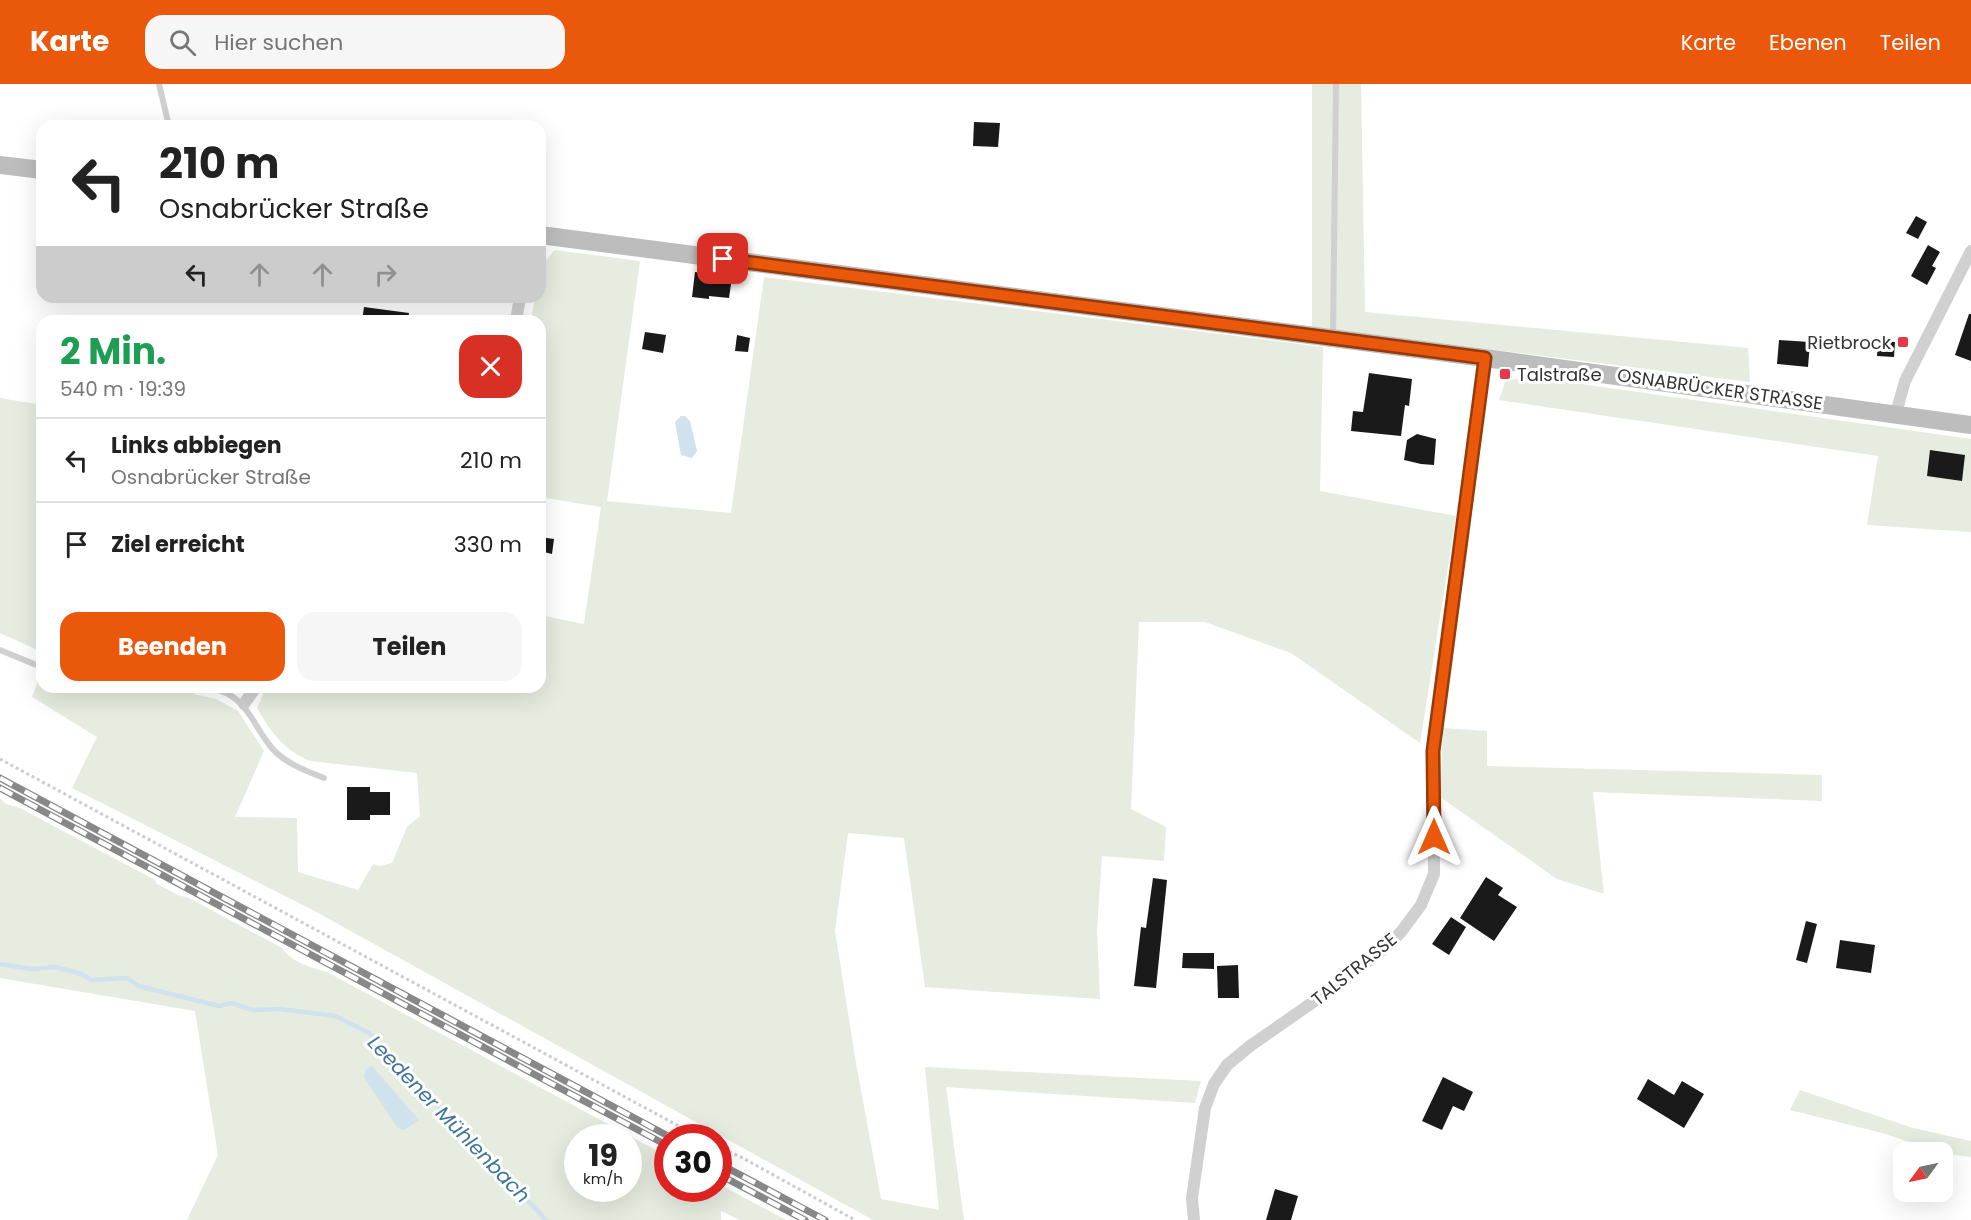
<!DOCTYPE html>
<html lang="de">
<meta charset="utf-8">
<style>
:root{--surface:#fff;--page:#f6f6f6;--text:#222;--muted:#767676;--line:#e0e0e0;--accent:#ea580c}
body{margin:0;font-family:Poppins,sans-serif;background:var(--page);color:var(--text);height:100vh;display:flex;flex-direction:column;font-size:22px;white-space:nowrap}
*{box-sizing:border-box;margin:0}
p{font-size:20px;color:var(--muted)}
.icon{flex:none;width:33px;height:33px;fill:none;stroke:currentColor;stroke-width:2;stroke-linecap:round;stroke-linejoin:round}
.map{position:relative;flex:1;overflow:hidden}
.side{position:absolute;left:36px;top:231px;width:510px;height:378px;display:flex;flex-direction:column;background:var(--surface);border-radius:18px;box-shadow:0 6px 24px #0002}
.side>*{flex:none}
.top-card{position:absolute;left:36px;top:36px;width:510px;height:183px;border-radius:18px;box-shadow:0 6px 24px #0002;background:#fff;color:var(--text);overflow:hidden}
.needle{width:39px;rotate:237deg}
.fabs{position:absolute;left:1893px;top:1058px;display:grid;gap:12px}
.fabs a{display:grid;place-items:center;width:60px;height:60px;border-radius:12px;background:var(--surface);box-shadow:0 6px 24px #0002;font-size:30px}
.speed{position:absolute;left:564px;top:1040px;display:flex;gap:12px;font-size:30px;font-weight:700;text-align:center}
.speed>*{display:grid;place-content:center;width:78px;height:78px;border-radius:50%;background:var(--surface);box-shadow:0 6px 24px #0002;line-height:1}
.speed small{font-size:15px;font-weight:400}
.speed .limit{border:9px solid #d22;background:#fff;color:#111}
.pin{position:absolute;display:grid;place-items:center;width:51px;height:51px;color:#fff;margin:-26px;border-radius:12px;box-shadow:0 3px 9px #0006}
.me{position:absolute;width:66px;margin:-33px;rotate:0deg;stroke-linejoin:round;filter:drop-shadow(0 0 4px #0008)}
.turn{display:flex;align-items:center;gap:21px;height:126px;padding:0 24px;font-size:27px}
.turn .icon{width:78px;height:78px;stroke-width:2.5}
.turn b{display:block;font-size:42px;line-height:51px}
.lanes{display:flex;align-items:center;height:57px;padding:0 24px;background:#0003;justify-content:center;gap:30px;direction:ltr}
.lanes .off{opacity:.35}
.round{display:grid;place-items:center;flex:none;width:63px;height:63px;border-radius:18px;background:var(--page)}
.headline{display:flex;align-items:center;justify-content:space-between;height:102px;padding:0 24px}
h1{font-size:36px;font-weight:700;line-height:45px;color:#1e9e55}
.cta{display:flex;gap:12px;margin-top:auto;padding:12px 24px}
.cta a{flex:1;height:69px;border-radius:18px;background:var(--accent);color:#fff;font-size:24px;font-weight:700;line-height:69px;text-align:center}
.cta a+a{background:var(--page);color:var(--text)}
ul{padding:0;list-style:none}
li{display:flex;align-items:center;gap:18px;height:84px;padding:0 24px;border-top:2px solid var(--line)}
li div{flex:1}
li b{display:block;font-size:22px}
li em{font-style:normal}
header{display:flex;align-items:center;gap:36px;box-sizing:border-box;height:84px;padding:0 30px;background:var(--accent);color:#fff}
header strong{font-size:28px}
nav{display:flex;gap:33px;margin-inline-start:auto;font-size:21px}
.search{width:420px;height:54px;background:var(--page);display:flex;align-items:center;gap:15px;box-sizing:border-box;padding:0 21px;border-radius:18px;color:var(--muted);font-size:22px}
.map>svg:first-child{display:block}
.green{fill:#e6ecdf;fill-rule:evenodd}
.water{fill:#cfe2ee}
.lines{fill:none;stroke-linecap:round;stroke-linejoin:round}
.stream{stroke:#cfe2ee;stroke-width:4.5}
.building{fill:#1a1a1a}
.path{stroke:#cdcdcd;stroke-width:3;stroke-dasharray:3 3;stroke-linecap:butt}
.service{stroke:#d0d0d0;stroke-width:6}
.minor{stroke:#d0d0d0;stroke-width:12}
.secondary{stroke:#bdbdbd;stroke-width:18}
.rail-casing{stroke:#888;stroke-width:7}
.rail{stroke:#fff;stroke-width:4.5;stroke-dasharray:14;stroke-linecap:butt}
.route-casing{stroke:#983908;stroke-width:15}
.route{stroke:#ea580c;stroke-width:10}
.poi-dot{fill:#e63946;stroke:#fff;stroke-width:2}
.labels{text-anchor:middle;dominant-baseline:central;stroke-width:6;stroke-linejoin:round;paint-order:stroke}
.poi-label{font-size:18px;fill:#333;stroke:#fff;text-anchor:end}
.street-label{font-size:18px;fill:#333;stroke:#fff}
.water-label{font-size:20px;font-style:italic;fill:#3f7597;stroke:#fff}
</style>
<header>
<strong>Karte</strong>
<div class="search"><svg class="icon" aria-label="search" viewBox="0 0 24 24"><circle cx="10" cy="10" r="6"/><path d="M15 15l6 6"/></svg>Hier suchen</div>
<nav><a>Karte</a><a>Ebenen</a><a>Teilen</a></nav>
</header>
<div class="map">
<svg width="1971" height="1136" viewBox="0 0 1971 1136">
<rect width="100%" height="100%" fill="#fff"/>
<path class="green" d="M1312 0H1361L1365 228 1748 264 1750 298 1312 243Z
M555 166 640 177 607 417 731 429 764 193 1323 263 1320 407 1456 432 1420 659 1291 569 1205 538H1139L1131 725 1166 743 1164 777 1102 772 1097 845 1100 915 925 903 904 754 848 749 835 847 856 979 881 1115 939 1126 925 983 1201 997 1195 1019 946 1003 964 1136H873L309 824 72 704 97 653 32 613 42 586V603H194V610L216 615 238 627 264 667 235 733 297 734 298 788 358 806 373 780 380 782 392 779 407 743 420 732 417 689 310 677C283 665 272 650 257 624L266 603H540V531L584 540 601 423 540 413V237H531L535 213H540C540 189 537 184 555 166Z
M1524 292 1971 355V448L1867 441 1878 372 1499 316 1505 298Z
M0 314 42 321V568L0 549Z
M1443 644 1487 647V682L1822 691V717L1593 708 1604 810 1557 795 1440 713Z
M0 714 6 720 18 723 155 796 157 800 180 812 187 813 282 864C292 879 311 883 327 888L667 1072 668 1104H718L719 1100 786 1136H740L721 1127V1136H187L218 1071 195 927 0 894ZM578 1053H628V1104H578Z
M1800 1006 1913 1044 1971 1057V1073L1947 1070 1882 1049 1790 1026Z"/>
<path class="water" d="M681 332H685L690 337 697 367 692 374 681 371 675 338Z
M372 982 419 1036 404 1046 398 1044 364 993 366 985Z"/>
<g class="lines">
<path class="stream" d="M0 880 31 885 56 883 81 890 92 896 127 894 138 902 219 922 231 919 253 926 280 925 335 932 369 949 546 1136"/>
</g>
<path class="building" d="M974 38 1000 39 998 63 973 62Z
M1916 132 1927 138 1918 155 1906 149Z
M1928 161 1940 168 1932 182 1936 184 1927 201 1911 192Z
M695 188 732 193 729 214 709 212V215L692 213Z
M364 223 409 229 408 237H362Z
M1969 230H1971V277L1955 271Z
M645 248 666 251 663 269 642 265Z
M737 251 750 254 748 268 735 267Z
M1779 256 1810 258 1808 283 1777 280Z
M1878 257 1895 258 1894 273 1877 272Z
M1369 289 1412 295 1409 322 1405 321 1401 352 1351 347 1353 327 1363 328Z
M1417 350 1436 355 1434 381 1421 380 1404 376 1407 356Z
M1930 366 1965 371 1962 397 1927 392Z
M540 453 554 455 552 470 540 467Z
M347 703H370V708H390V731H370V736H347Z
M1486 793 1503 804 1498 811 1517 823 1494 857 1460 834Z
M1153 794 1167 796 1156 904 1134 902 1141 843 1146 844Z
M1451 833 1466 843 1449 871 1432 860Z
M1806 837 1817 840 1807 879 1796 876Z
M1840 856 1875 861 1871 889 1836 884Z
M1183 869H1214V885L1182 884Z
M1238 881 1239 914H1218L1217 882Z
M1443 993 1473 1008 1464 1027 1453 1022 1442 1046 1422 1037Z
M1648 995 1674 1011 1682 997 1704 1010 1684 1044 1637 1015Z
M1275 1105 1298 1112 1291 1136H1266Z"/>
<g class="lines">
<path class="path" d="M0 675 699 1053
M718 1063 741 1073 855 1136"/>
<path class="service" d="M159 0 169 42
M1333 251 1336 0
M0 566 34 580 42 581
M209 603C248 612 250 637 271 663 284 679 306 687 324 694"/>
<path class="minor" d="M516 237 520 213
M1896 329 1905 297 1971 167
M244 620 256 603
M1194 1136 1192 1114 1205 1024 1214 1000 1227 981 1250 962 1342 898 1386 863 1401 848 1421 821 1434 790 1433 667 1485 274"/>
<path class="secondary" d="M0 81 42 86
M540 151 1485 274 1971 341"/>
<defs>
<path id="rail" d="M0 694 670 1053
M0 704 668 1062
M718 1079 825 1136
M718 1090 805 1136"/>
</defs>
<use href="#rail" class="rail-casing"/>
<use href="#rail" class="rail"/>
</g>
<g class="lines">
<defs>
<path id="route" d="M723 175 1485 274 1433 667 1434 753"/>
</defs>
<use href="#route" class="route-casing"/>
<use href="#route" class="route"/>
</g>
<g class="poi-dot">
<rect x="1897" y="252" width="12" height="12" rx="3"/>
<rect x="1499" y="284" width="12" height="12" rx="3"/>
</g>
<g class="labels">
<g class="poi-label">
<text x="1891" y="258">Rietbrock</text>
<text x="1517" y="290" text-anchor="start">Talstraße</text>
</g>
<g class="street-label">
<text transform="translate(1720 305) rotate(8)">OSNABRÜCKER STRASSE</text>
<text transform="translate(1354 885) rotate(-39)">TALSTRASSE</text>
</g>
<g class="water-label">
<text transform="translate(449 1035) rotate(46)">Leedener Mühlenbach</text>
</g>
</g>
</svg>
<div class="fabs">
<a><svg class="needle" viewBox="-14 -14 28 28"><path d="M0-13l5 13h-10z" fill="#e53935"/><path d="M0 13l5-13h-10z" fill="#767676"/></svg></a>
</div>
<div class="speed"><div>19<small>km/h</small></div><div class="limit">30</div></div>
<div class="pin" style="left:723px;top:175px;background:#d93025"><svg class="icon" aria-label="arrive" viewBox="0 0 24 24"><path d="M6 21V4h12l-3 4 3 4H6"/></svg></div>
<svg class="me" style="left:1434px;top:753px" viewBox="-20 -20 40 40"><path d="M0-17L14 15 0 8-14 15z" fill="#ea580c" stroke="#fff" stroke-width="4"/></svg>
<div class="top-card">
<div class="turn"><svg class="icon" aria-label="left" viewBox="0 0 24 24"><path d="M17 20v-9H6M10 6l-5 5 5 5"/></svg><div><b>210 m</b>Osnabrücker Straße</div></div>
<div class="lanes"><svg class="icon" aria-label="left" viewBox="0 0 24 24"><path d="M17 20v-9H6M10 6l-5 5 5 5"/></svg><svg class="icon off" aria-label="ahead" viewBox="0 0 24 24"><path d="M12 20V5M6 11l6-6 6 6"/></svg><svg class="icon off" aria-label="ahead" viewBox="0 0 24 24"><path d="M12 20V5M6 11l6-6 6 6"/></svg><svg class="icon off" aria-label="right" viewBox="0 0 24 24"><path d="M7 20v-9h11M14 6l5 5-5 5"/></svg></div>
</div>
<section class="side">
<div class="headline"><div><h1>2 Min.</h1><p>540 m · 19:39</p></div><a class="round" style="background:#d93025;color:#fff"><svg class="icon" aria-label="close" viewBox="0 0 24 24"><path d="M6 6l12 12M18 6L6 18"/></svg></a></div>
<ul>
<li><svg class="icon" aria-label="left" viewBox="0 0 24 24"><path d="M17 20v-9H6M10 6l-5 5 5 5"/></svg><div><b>Links abbiegen</b><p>Osnabrücker Straße</p></div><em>210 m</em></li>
<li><svg class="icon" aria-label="arrive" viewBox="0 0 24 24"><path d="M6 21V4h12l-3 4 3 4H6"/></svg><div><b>Ziel erreicht</b></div><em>330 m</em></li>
</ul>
<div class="cta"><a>Beenden</a><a>Teilen</a></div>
</section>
</div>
